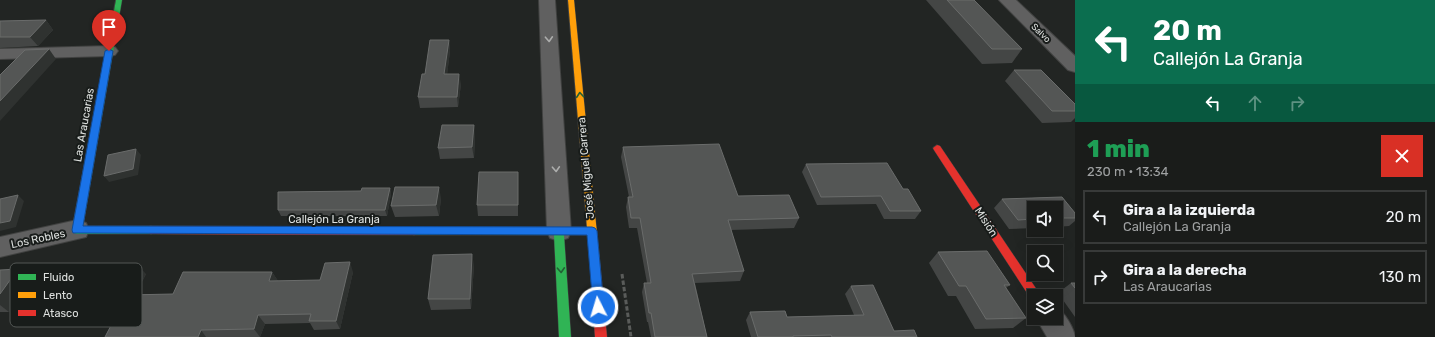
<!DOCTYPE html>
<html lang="es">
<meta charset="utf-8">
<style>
:root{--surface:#1a1c1a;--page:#272927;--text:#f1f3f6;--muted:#9fa1a2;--line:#383a39}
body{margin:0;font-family:Rubik,sans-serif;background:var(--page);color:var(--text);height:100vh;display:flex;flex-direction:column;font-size:15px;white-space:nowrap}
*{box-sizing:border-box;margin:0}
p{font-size:13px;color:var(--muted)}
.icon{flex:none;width:22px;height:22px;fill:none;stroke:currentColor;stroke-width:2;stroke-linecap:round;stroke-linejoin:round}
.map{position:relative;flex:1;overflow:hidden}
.panel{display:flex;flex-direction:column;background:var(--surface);width:360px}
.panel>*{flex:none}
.banner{background:#0b6e4f;color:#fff;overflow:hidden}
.controls{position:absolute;left:1027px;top:201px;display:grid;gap:8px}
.controls a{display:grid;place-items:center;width:36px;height:36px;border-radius:0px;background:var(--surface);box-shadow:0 4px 16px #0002,0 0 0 1px var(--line);font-size:20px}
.pin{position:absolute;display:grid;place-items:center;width:34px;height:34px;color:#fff;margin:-41px -17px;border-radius:50% 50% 50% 0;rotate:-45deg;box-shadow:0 0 4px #0007}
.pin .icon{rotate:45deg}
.me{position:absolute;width:44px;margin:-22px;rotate:355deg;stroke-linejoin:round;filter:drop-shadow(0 0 3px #0008)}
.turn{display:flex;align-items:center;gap:14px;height:84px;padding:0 12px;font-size:18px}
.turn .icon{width:52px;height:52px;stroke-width:2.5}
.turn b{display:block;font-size:28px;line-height:34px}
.lanes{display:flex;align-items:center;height:38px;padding:0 12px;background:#0003;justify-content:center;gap:20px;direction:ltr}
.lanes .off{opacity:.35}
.round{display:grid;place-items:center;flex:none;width:42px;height:42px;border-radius:0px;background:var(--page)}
.headline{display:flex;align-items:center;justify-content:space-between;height:68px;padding:0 12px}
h1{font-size:24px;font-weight:800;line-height:30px;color:#1e9e55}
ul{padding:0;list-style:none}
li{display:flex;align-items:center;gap:12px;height:54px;margin:0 8px 6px;padding:0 4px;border:2px solid var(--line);border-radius:0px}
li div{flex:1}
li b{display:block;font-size:15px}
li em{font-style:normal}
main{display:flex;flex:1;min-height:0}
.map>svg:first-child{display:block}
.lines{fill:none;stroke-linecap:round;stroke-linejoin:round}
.street-casing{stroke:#414241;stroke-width:2}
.fast-casing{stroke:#414241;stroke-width:1}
.slow-casing{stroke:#414241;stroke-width:1}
.jam-casing{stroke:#414241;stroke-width:1}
.path{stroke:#5a5c5a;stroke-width:3;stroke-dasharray:4.5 2;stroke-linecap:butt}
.street{fill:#606060;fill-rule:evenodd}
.fast{fill:#30b455;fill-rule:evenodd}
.slow{fill:#ff9f0a;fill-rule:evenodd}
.jam{fill:#e5322d;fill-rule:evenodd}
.wall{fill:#444645}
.shaded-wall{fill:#2f3230}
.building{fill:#545655;stroke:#6a6c6b}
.oneway{stroke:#acadac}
.oneway2{stroke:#236035}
.route{fill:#1a73e8;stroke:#114b97}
.labels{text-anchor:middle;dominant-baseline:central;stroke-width:4;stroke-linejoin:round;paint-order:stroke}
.far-street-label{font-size:9px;fill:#dee1df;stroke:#181c1a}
.street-label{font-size:11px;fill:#dee1df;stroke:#181c1a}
.key{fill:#181c1a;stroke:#535755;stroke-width:1}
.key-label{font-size:11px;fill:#dee1df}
</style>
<main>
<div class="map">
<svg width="1075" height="337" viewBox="0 0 1075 337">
<rect width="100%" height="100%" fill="#222523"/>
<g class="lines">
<defs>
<path id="street" d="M539 0H555L571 231 568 238 559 241 550 238 547 231Z
M999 0H1016L1075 56V72L1068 70Z
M109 46 115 47 118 51 115 55 109 56 0 59V49Z
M77 220 86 223 89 230 86 237 0 257V237Z
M1056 308C1064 311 1074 328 1075 337H1047L1036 318H1056Z"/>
<path id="fast" d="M116 0H122L83 226H151L154 227 156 230 154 233 151 234H77L74 233 72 230Z
M414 227H592L595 228 597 231 595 234 592 235H564L571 337H559L554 235H414L411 234 409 231 411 228Z"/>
<path id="slow" d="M568 0H574L600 264 599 267 595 268 591 267 590 264Z"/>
<path id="jam" d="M937 145 940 146 1039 293 1040 296H1034V300L1031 299 934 150 933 148Z
M151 226 414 227 417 228 419 231 417 234 414 235 151 234 148 233 146 230 148 227Z
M595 260 599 261 600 264 607 337H595L590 264 591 261Z"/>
</defs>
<use href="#street" class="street-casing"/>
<use href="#fast" class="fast-casing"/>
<use href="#slow" class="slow-casing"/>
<use href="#jam" class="jam-casing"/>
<path class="path" d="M622 274 631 337"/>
<use href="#street" class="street"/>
<use href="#fast" class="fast"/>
<use href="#slow" class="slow"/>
<use href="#jam" class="jam"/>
</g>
<path class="wall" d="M926 0H974L1022 49 1012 63 982 64Z
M46 20 53 30 38 46 0 48V21Z
M449 40 450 51 447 74 461 84 458 107 420 108 418 97 425 74Z
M1014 70 1075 111V118L1071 122 1042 123 1005 81Z
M475 136 474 158 440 159 438 148Z
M623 147 738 196 799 218 794 228 731 230 744 271 740 281 695 283 707 337H651L648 322H647L642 292 644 283H647L637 228H629L626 207 628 197H629L621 157Z
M806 164 903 189 921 211 915 219H884L876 204 817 205 802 172Z
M518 183V216H478L477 205Z
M390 188 391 194 387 216H281L278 210 361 191Z
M1062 197 1075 213V221L1069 226 1056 227V208H1034V228L1009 229 994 208 1002 199Z
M441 198 439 216 395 217 391 206Z
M938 252 1010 285 1006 288 1026 318 1013 328 975 329 956 296H948L929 263Z
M474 265 471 309 431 310 428 299Z
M0 270 30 280 9 312H0Z
M272 272 278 281 320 280 353 272 340 329 314 330 310 323 265 324 260 337H105L118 313 85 314 77 307 58 308 48 299 146 274 135 295 173 294Z
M1071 283H1075V317L1058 293Z
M851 286 894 331 917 337H751L746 320 750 312 787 317 854 315 845 294Z"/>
<path class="shaded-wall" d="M46 20 53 30 38 46 30 37Z
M449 40 450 51 446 84 444 74Z
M49 49 56 59 0 121V101Z
M459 74 461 84 458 107 457 97Z
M474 125 475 136 474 158 472 147Z
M136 149 141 155 138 175 109 182 104 176Z
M439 187 441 198 439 216 436 205Z
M390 188 391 194 387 216 385 210Z
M18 195 24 201 16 227 0 231V223Z
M472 254 474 265 471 309 470 299Z
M350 262 353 272 340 329 336 321Z
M138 265 146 274 126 313 117 304Z
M18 269 30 280 9 312 0 305V294Z
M272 272 278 281H269Z
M258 315 265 324 260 337 254 329Z
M201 330 206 337H198Z"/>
<path class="building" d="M947 0H974L1022 49H992Z
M46 20 30 37H0V21Z
M430 40H449L444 74H459L457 97H418L422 74H425Z
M49 49 0 101V75L25 50Z
M1014 70H1041L1075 104V111H1052Z
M442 125H474L472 147 438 148Z
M719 144 738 196 789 195 799 218 728 220 744 271 692 274 707 337H655L651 313H649L644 283H651L640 218H631L628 197H633L623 147Z
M136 149 133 169 104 176 108 155Z
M887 163 903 189H908L921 211H890L881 196 821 197 806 164Z
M479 172H518V205H477Z
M395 187H439L436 205 391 206Z
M362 188H390L385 210H278V192L361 191Z
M18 195 10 221 0 223V199Z
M1062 197 1075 213V218H1056V208H1034V219L1018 220 1002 199Z
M987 251 1010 285H1004L1026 318 986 319 966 286H959L938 252Z
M472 254 470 299H428L433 255Z
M350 262 336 321H309L311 314 258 315 254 329 201 330 198 337H105L127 295 173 294 183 272H272L269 281 320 280 325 263Z
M18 269 0 294V270Z
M1071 283H1075V288Z
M873 285 894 331 914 330 917 337H832L831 335 793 336V337H758L750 312 785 311 787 317 864 315 851 286Z"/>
<defs><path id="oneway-chevron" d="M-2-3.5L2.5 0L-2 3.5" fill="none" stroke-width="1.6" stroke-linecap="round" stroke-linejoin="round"/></defs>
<g class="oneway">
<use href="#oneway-chevron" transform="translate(549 39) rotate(87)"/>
<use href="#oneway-chevron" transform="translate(556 169) rotate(87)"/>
</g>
<g class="oneway2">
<use href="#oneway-chevron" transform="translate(580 95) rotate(-95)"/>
<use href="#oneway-chevron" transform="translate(561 270) rotate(87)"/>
</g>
<path class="route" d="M109 49 113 51 83 226 592 227 595 228 597 231 604 307 602 310 598 312 595 310 593 307 587 235 73 233 72 230 105 51Z"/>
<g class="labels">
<g class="far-street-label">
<text transform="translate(1041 33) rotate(44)">Salvo</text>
</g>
<g class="street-label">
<text transform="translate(84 125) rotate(-80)">Las Araucarias</text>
<text transform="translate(586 168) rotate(-95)">José Miguel Carrera</text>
<text x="334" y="219">Callejón La Granja</text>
<text transform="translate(986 222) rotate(57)">Misión</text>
<text transform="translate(38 239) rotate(-12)">Los Robles</text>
</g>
</g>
<rect x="10" y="263" width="132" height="64" rx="6" class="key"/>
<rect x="18" y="274" width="18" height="6" fill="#30b455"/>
<rect x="18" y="292" width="18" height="6" fill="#ff9f0a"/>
<rect x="18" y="310" width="18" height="6" fill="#e5322d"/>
<g class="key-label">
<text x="43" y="281">Fluido</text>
<text x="43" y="299">Lento</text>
<text x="43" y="317">Atasco</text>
</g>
</svg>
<div class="controls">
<a><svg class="icon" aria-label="sound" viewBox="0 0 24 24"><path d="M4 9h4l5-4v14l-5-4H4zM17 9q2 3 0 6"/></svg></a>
<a><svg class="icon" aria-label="search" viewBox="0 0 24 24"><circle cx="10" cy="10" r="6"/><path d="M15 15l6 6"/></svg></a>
<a><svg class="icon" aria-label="layers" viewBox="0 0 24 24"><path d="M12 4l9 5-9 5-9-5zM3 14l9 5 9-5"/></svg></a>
</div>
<div class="pin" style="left:109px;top:51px;background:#d93025"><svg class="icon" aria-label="arrive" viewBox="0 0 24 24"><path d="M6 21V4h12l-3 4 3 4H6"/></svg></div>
<svg class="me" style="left:598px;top:307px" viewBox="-20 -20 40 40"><circle r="17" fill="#1a73e8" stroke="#fff" stroke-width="3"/><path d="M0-11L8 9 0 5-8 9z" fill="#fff"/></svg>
</div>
<section class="panel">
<div class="banner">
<div class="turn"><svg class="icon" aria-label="left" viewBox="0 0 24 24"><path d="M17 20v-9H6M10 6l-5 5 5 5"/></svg><div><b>20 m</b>Callejón La Granja</div></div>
<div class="lanes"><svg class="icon" aria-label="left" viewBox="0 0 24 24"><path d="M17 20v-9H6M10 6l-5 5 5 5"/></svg><svg class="icon off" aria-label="ahead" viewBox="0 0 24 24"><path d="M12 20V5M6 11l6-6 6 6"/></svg><svg class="icon off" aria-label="right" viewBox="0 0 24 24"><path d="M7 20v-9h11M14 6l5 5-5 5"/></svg></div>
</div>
<div class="headline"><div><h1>1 min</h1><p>230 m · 13:34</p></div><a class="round" style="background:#d93025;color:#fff"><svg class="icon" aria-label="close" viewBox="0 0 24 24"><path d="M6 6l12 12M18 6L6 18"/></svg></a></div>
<ul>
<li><svg class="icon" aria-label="left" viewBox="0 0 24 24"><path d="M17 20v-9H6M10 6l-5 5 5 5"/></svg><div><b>Gira a la izquierda</b><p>Callejón La Granja</p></div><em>20 m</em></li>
<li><svg class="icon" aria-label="right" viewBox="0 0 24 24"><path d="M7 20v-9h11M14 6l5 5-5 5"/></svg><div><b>Gira a la derecha</b><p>Las Araucarias</p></div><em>130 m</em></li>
</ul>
</section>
</main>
